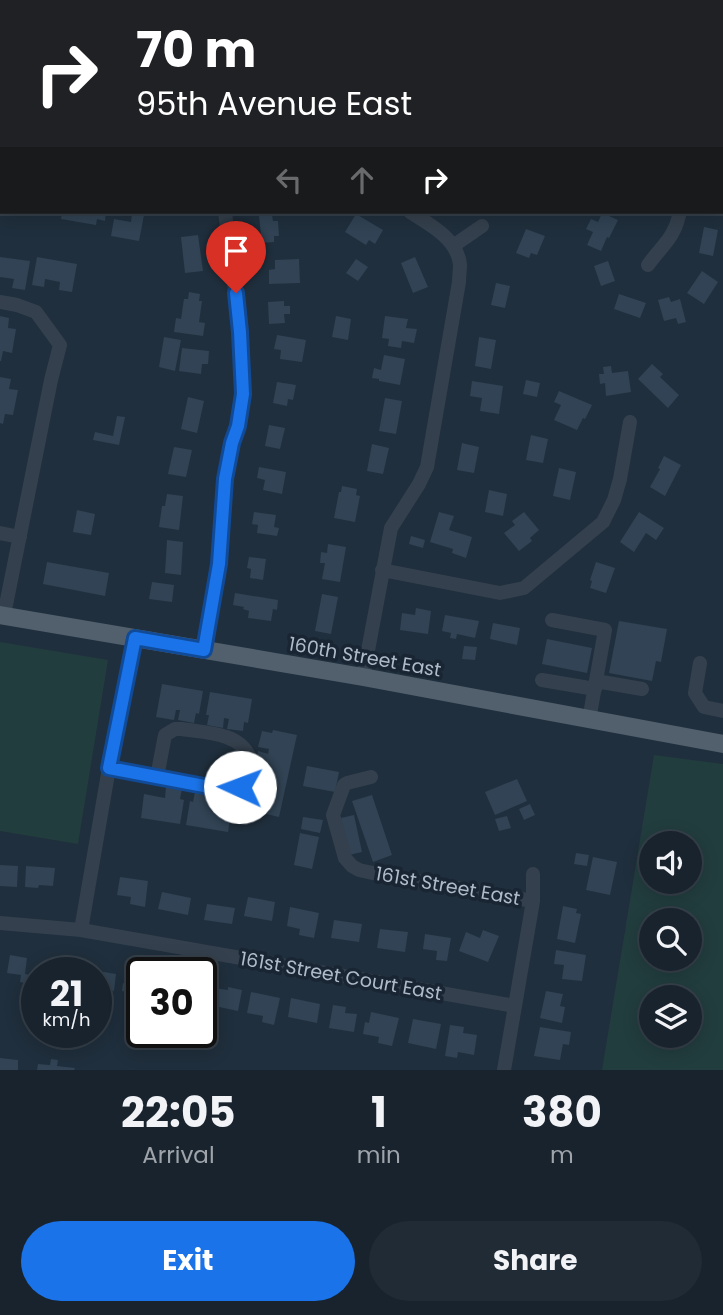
<!DOCTYPE html>
<style>
:root{--surface:#18232e;--page:#212b36;--text:#f1f3f6;--muted:#9fa4aa;--line:#36404a;--accent:#1a73e8}
body{margin:0;font-family:Poppins,sans-serif;background:var(--page);color:var(--text);height:100vh;display:flex;flex-direction:column;font-size:26px;white-space:nowrap}
*{box-sizing:border-box;margin:0}
p{font-size:23px;color:var(--muted)}
.icon{flex:none;width:38px;height:38px;fill:none;stroke:currentColor;stroke-width:2;stroke-linecap:round;stroke-linejoin:round}
.map{position:relative;height:1070px;overflow:hidden}
.details{display:flex;flex-direction:column;background:var(--surface);flex:1}
.details>*{flex:none}
.top-card{position:absolute;left:0px;top:0px;width:724px;height:214px;box-shadow:0 4px 18px #0003,0 0 0 2px var(--line);background:#202124;color:#fff;overflow:hidden}
.controls{position:absolute;left:639px;top:831px;display:grid;gap:14px}
.controls a{display:grid;place-items:center;width:63px;height:63px;border-radius:50%;background:var(--surface);box-shadow:0 4px 18px #0003,0 0 0 2px var(--line);font-size:35px}
.speed{position:absolute;left:21px;top:957px;display:flex;gap:14px;font-size:35px;font-weight:700;text-align:center}
.speed>*{display:grid;place-content:center;width:91px;height:91px;border-radius:50%;background:var(--surface);box-shadow:0 4px 18px #0003,0 0 0 2px var(--line);line-height:1}
.speed small{font-size:18px;font-weight:400}
.speed .limit{border:4px solid #111;border-radius:10px;background:#fff;color:#111}
.pin{position:absolute;display:grid;place-items:center;width:60px;height:60px;color:#fff;margin:-72px -30px;border-radius:50% 50% 50% 0;rotate:-45deg;box-shadow:0 0 7px #0007}
.pin .icon{rotate:45deg}
.me{position:absolute;width:77px;margin:-38px;rotate:272deg;stroke-linejoin:round;filter:drop-shadow(0 0 5px #0008)}
.turn{display:flex;align-items:center;gap:24px;height:147px;padding:0 21px;font-size:32px}
.turn .icon{width:91px;height:91px;stroke-width:2.5}
.turn b{display:block;font-size:49px;line-height:60px}
.lanes{display:flex;align-items:center;height:66px;padding:0 21px;background:#0003;justify-content:center;gap:35px;direction:ltr}
.lanes .off{opacity:.35}
.eta{display:flex;justify-content:space-evenly;align-items:center;height:119px;text-align:center}
.eta b{font-size:42px;font-weight:700;line-height:49px}
.button{display:flex;gap:14px;margin-top:auto;padding:14px 21px}
.button a{flex:1;height:80px;border-radius:42px;background:var(--accent);color:#fff;font-size:28px;font-weight:700;line-height:80px;text-align:center}
.button a+a{background:var(--page);color:var(--text)}
.map>svg:first-child{display:block}
.green{fill:#223d3e;fill-rule:evenodd}
.building{fill:#314354}
.lines{fill:none;stroke-linecap:round;stroke-linejoin:round}
.minor{stroke:#34404d;stroke-width:14}
.major{stroke:#52606d;stroke-width:18}
.route-casing{stroke:#114b97;stroke-width:18}
.route{stroke:#1a73e8;stroke-width:12}
.labels{text-anchor:middle;dominant-baseline:central;stroke-width:7;stroke-linejoin:round;paint-order:stroke}
.street-label{font-size:19px;fill:#afbbc9;stroke:#192532}
</style>
<div class="map">
<svg width="723" height="1070" viewBox="0 0 723 1070">
<rect width="100%" height="100%" fill="#202f3d"/>
<path class="green" d="M0 642 108 660 78 844 0 831Z
M654 755 723 764V1070H602ZM651 844H690V882H651ZM651 920H690V959H651ZM651 998H690V1036H651Z"/>
<path class="building" d="M62 212H106L105 221 97 219 96 225 61 219Z
M132 213 144 215 139 241 111 236 114 219 131 222Z
M602 213 618 220 609 238 607 237 601 251 587 245 593 232 586 229 591 219 598 222Z
M356 214 383 230 375 244 369 240 366 245 345 232Z
M272 215 273 221H278L279 236H274V242L262 243 259 216Z
M704 227 718 230 713 256 699 253Z
M526 229 545 236 537 255 531 253 529 258 516 253Z
M198 235 203 271 185 273 181 237Z
M0 257 30 261 25 290 12 288 14 279 0 277Z
M37 257 77 264 72 292 59 290 60 282 45 279 44 287 32 285Z
M415 257 428 287 413 293 401 263Z
M299 259 300 283 269 284V270L275 269V260Z
M356 259 368 267 358 281 346 273Z
M608 261 615 281 601 286 594 266Z
M702 271 718 282 704 304 687 293Z
M496 283 510 286 505 308 491 305Z
M189 292 200 294 199 301H202L199 322 205 323 203 336 174 332 176 318 181 319 184 299H188Z
M619 294 646 303 640 318 614 309Z
M669 297 671 302 680 299 686 322 678 324 676 318 664 321 658 300Z
M284 301V306H290V314H284L285 323 269 324 268 302Z
M0 316 9 318 8 328 16 329 12 353 3 351 1 361H0Z
M336 316 351 319 348 340 332 337Z
M385 316 408 319 406 328 417 329 414 343 402 341 401 348 388 346 389 339 382 338Z
M277 335 306 340 302 362 280 359 281 350 274 349Z
M164 337 181 340 175 371 159 367Z
M479 337 496 340 491 369 475 366Z
M182 348 209 351 208 364H202L201 374 179 371Z
M384 355 405 359 400 385 379 381V379L372 378 374 368 381 370Z
M652 364 663 374 660 377 679 395 668 408 638 379Z
M611 366 612 373 628 371 631 392 606 396 605 383 600 384 599 374H604L603 367Z
M0 377 11 379 9 389 18 390 13 415 5 414 3 424 0 423Z
M526 380 540 383 537 397 523 394Z
M472 381 503 386 499 414 480 411 482 398 470 396Z
M277 382 296 385 293 400 288 399 287 406 273 403Z
M559 391 592 405 585 419 583 418 577 430 554 420 561 405 554 402Z
M188 397 204 401 197 433 181 429Z
M385 398 402 401 396 434 379 431Z
M117 416 125 417 119 445 93 440 95 432 113 436Z
M269 425 285 428 280 449 265 446Z
M531 435 548 439 543 463 526 460Z
M462 443 479 447 474 473 457 470Z
M372 444 389 448 383 474 367 471Z
M174 447 192 450 186 477 168 474Z
M664 456 681 465 665 496 650 487 660 469 658 468Z
M259 467 286 472 282 494 263 490 265 480 257 478Z
M559 468 576 472 570 500 553 496Z
M342 486 357 489 356 495 360 496 355 522 334 518 339 492H341Z
M489 490 507 494 503 516 485 512Z
M167 494 183 496 179 530 159 527 162 506H165Z
M77 510 95 514 91 535 73 532Z
M254 512 276 515 274 527 279 528 277 536 257 533 258 525 252 524Z
M439 512 454 516 449 530 472 537 466 558 452 553 453 549 430 542Z
M524 512 539 530 530 538 532 541 519 551 504 533 515 525 512 521Z
M639 512 664 528 656 540 646 533 634 552 620 542Z
M411 536 425 540 423 548 409 544Z
M167 540 183 542 181 575 165 573Z
M328 544 346 547 340 582 322 579 325 563H320L321 552 327 553Z
M249 557 266 559 263 580 250 578 251 569 247 568Z
M47 562 109 573 105 596 43 584Z
M596 562 615 568 606 593 590 588 592 581 590 580Z
M152 582 174 585 172 602 149 599Z
M235 593 278 600 277 610 273 609 271 621 248 618 249 611 243 609 244 607 233 605Z
M322 594 338 597 331 634 315 631Z
M416 608 431 611 428 634 400 630 402 613 415 615Z
M445 615 479 621 475 638 457 634 456 639 450 638 451 633 442 631Z
M619 621 667 629 661 662 656 661 652 681 609 673Z
M493 623 520 628 517 645 490 639Z
M547 639 592 648 587 673 542 664Z
M464 646 477 647 475 660 462 659Z
M162 684 203 691 199 714 196 713 194 723 178 720 180 710H176L174 720 156 717Z
M210 692 252 699 248 723 244 722 243 731 227 729 229 719 224 718 223 728 207 725 209 715H206Z
M273 730 297 735 279 817 258 812 260 803 250 801 252 791 261 793 262 789 252 786 255 771 264 773 265 769 255 767 258 751 268 754 269 749 258 747 262 731 272 733Z
M307 766 339 772 335 792 303 786Z
M517 779 527 801 495 815 485 792Z
M166 787 182 789 180 799 184 800 180 824 141 818 144 794 165 798Z
M195 792 211 794 209 805H213L215 795 231 798 229 808H232L228 832 186 825 190 801 193 802Z
M372 795 392 855 373 862 352 801Z
M530 804 535 815 524 820 519 809Z
M354 815 362 852 349 855 341 818Z
M507 816 511 828 499 831 495 819Z
M303 817 323 820 320 833 301 829Z
M300 833 319 837 312 869 294 865Z
M576 853 589 855 587 866 574 864Z
M593 857 617 862 610 895 586 890Z
M0 865 18 866 17 887 0 886Z
M26 866 55 868 53 886 39 885 38 888 25 887Z
M120 877 148 881 145 907 130 904 131 897 117 895Z
M162 892 191 898 188 915 158 909Z
M248 897 275 902 272 921 244 916Z
M207 904 235 908 232 924 204 920Z
M563 906 577 909 576 913 581 914 575 943 557 939Z
M290 907 319 913 314 938 299 935 300 929 287 926Z
M334 920 362 924 359 942 331 938Z
M380 929 408 932 405 952 377 948Z
M483 930 499 936 488 962 459 951 466 932 480 938Z
M425 934 451 938 447 961 436 960 437 951 423 949Z
M556 950 586 955 582 981 562 979 564 965 554 964Z
M10 955 27 958 25 974 31 975 30 984 20 982 21 975 7 973Z
M92 970 116 974 114 991 101 989 100 998 96 997V973H91Z
M128 975 142 977V994L122 991 123 983 126 984Z
M228 987 242 990 238 1011 210 1005 213 988 228 990Z
M546 991 563 994 560 1006 565 1007 562 1023 540 1018Z
M251 992 280 998 274 1025 262 1022 263 1016 247 1013Z
M291 998 320 1004 317 1023 288 1017Z
M333 1005 346 1007 345 1013 357 1014 354 1032 329 1028Z
M371 1012 399 1018 392 1046 378 1043 379 1037 363 1034 365 1022 369 1023Z
M413 1019 441 1024 436 1049 408 1043Z
M450 1025 464 1027 463 1033 477 1035 474 1055 458 1052 457 1058 445 1056Z
M540 1027 571 1032 569 1045 563 1044 560 1060 534 1056Z
M0 1058 18 1060V1070H0Z
M51 1059 58 1060 57 1066 75 1068 74 1070H37L38 1064 50 1065Z"/>
<g class="lines">
<path class="minor" d="M340 1 344 2
M152 2V0
M0 158H2
M453 246 482 226
M648 265C663 244 674 239 680 212
M0 302 17 305 36 312 60 345 51 380 4 615
M0 533 20 537
M382 570 500 593 524 588 603 522 614 500 620 479 630 422
M552 620 605 630 589 720
M204 650 219 563 225 479 232 443 238 426 243 394 240 332 225 212
M700 663 695 693 704 707 723 711
M363 677 391 528 419 484 427 467 459 282C459 276 460 270 460 265 458 239 429 224 410 212
M542 680 595 689
M596 681 642 689
M109 768C138 773 166 779 195 784 206 786 220 790 232 790 240 789 244 783 248 777 251 770 252 763 249 756 238 732 205 733 182 729H175L165 735 157 777
M371 777 347 783 344 785 333 815 345 858 352 866 359 870 377 874 533 901
M0 923 81 930 515 1006
M81 930 109 768 135 638
M504 1070 533 901V874"/>
<path class="major" d="M0 615 363 677 723 744"/>
</g>
<g class="lines">
<defs>
<path id="route" d="M236 293 240 332 243 394 238 426 232 443 225 479 219 564 204 650 135 638 109 768 220 789 234 790 240 787"/>
</defs>
<use href="#route" class="route-casing"/>
<use href="#route" class="route"/>
</g>
<g class="labels">
<g class="street-label">
<text transform="translate(365 657) rotate(10)">160th Street East</text>
<text transform="translate(448 886) rotate(10)">161st Street East</text>
<text transform="translate(341 976) rotate(10)">161st Street Court East</text>
</g>
</g>
</svg>
<div class="controls">
<a><svg class="icon" aria-label="sound" viewBox="0 0 24 24"><path d="M4 9h4l5-4v14l-5-4H4zM17 9q2 3 0 6"/></svg></a>
<a><svg class="icon" aria-label="search" viewBox="0 0 24 24"><circle cx="10" cy="10" r="6"/><path d="M15 15l6 6"/></svg></a>
<a><svg class="icon" aria-label="layers" viewBox="0 0 24 24"><path d="M12 4l9 5-9 5-9-5zM3 14l9 5 9-5"/></svg></a>
</div>
<div class="speed"><div>21<small>km/h</small></div><div class="limit">30</div></div>
<div class="pin" style="left:236px;top:293px;background:#d93025"><svg class="icon" aria-label="arrive" viewBox="0 0 24 24"><path d="M6 21V4h12l-3 4 3 4H6"/></svg></div>
<svg class="me" style="left:240px;top:787px" viewBox="-20 -20 40 40"><circle r="19" fill="#fff"/><path d="M0-13L10 11 0 6-10 11z" fill="#1a73e8"/></svg>
<div class="top-card">
<div class="turn"><svg class="icon" aria-label="right" viewBox="0 0 24 24"><path d="M7 20v-9h11M14 6l5 5-5 5"/></svg><div><b>70 m</b>95th Avenue East</div></div>
<div class="lanes"><svg class="icon off" aria-label="left" viewBox="0 0 24 24"><path d="M17 20v-9H6M10 6l-5 5 5 5"/></svg><svg class="icon off" aria-label="ahead" viewBox="0 0 24 24"><path d="M12 20V5M6 11l6-6 6 6"/></svg><svg class="icon" aria-label="right" viewBox="0 0 24 24"><path d="M7 20v-9h11M14 6l5 5-5 5"/></svg></div>
</div>
</div>
<section class="details">
<div class="eta">
<div><b>22:05</b><p>Arrival</p></div>
<div><b>1</b><p>min</p></div>
<div><b>380</b><p>m</p></div>
</div>
<div class="button"><a>Exit</a><a>Share</a></div>
</section>
